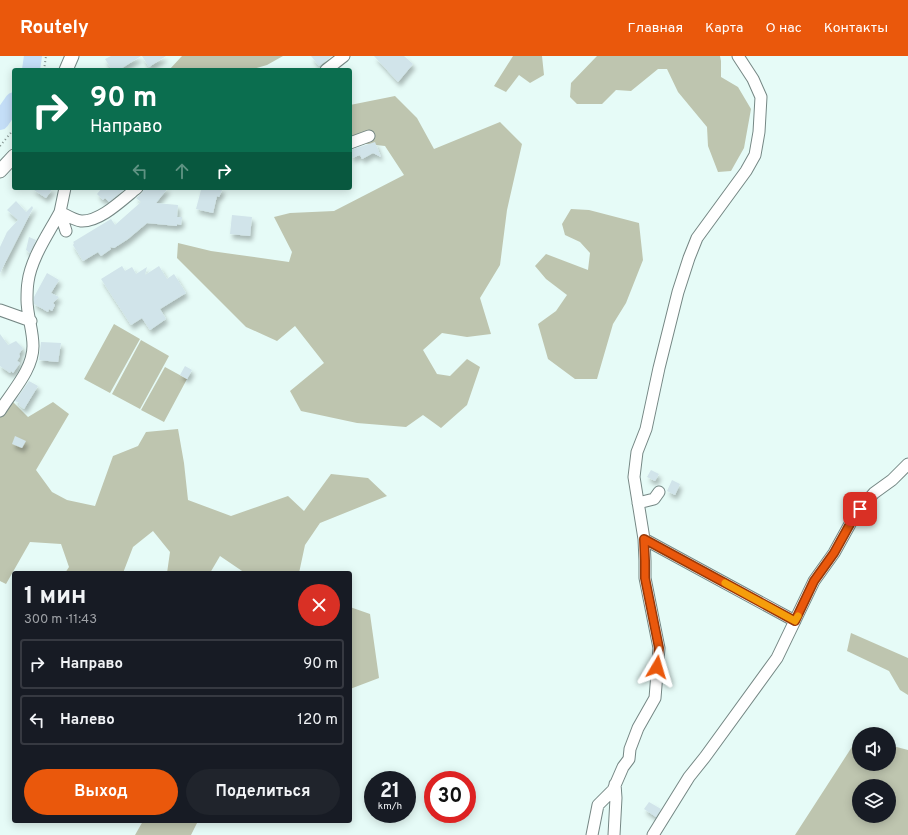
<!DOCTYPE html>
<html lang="ru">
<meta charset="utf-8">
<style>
:root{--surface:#171b24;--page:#20242c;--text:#f1f3f6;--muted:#9ea1a6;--line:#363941;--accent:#ea580c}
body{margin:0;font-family:Overpass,sans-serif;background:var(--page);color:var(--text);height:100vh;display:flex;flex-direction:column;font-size:15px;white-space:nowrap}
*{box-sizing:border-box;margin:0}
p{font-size:13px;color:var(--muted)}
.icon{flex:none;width:22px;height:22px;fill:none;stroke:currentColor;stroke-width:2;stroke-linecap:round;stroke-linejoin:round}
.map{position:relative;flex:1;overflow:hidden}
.side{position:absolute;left:12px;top:515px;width:340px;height:252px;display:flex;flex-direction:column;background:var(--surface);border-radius:4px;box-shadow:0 2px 10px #0003}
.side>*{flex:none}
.hud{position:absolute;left:12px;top:12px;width:340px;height:122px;border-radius:4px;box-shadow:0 2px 10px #0003;background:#0b6e4f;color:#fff;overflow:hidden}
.fabs{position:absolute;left:852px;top:671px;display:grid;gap:8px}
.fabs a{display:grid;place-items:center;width:44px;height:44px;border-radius:50%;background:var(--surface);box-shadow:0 2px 10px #0003;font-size:20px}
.speed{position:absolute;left:364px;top:715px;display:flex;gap:8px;font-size:20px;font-weight:700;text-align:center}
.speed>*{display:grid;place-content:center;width:52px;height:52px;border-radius:50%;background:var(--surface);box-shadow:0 2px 10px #0003;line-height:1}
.speed small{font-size:10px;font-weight:400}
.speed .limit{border:6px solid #d22;background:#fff;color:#111}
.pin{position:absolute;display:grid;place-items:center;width:34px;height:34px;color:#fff;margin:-17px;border-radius:8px;box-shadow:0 2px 6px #0006}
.me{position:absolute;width:44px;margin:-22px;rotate:7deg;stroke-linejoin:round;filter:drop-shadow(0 0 3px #0008)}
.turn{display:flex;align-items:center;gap:14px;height:84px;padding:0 12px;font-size:18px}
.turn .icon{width:52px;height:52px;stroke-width:2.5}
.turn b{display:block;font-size:28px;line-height:34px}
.lanes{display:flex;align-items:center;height:38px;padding:0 12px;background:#0003;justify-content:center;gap:20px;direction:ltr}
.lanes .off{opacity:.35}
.round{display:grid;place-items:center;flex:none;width:42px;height:42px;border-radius:21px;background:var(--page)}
.headline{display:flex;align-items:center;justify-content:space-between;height:68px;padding:0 12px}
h1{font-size:24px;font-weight:700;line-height:30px}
.cta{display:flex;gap:8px;margin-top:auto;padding:8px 12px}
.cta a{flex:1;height:46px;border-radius:24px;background:var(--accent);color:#fff;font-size:16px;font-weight:700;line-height:46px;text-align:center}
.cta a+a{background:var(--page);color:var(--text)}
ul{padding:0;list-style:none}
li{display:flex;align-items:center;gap:12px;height:50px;margin:0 8px 6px;padding:0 4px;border:2px solid var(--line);border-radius:4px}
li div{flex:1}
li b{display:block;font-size:15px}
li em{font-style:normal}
header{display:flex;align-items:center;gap:24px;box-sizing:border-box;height:56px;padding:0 20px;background:var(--accent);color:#fff}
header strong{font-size:19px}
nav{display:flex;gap:22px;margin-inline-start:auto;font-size:14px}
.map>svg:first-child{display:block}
.green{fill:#bec5af;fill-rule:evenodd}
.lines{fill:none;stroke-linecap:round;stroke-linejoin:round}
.river{stroke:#c4def7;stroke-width:18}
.building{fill:#d1e4ea;filter:url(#shadow)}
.minor-casing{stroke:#758784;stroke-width:13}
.tertiary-casing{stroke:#758784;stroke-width:15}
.path{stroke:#7f8d8a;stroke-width:2;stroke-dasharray:1 3;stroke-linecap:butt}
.minor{stroke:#fff;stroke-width:11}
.tertiary{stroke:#fff;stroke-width:13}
.route-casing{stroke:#983908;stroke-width:10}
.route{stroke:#ea580c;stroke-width:7}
.slow{stroke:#f59e0b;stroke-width:7}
</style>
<header>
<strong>Routely</strong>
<nav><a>Главная</a><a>Карта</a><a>О нас</a><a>Контакты</a></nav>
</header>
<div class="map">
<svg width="908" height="779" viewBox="0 0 908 779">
<defs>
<filter id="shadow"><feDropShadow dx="2.5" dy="4.5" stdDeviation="2" flood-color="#0004"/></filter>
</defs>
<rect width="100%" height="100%" fill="#e6fbf7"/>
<path class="green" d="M182 0H283L267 9 250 14H169Z
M513 0H542L544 19 530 27 519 19 506 36 494 30Z
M597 0H720L721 5V21L738 31 751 53 744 92 731 115 718 116 708 90 707 71 678 36 667 13H658L631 35 616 34 602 48H577L570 41 571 27Z
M395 40 417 62 434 93 500 66 522 88 507 154 500 209 480 242 491 278 467 281 442 277 423 294 437 318 450 320 467 303 480 311 467 349 441 372 423 359 406 371 357 367 301 355 290 335 324 307 295 270 277 285 246 271 177 202 178 187 211 195 289 206 292 196 274 161 290 157 334 155 404 119 385 90 350 86V49Z
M571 153 589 154 639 167 643 204 626 247 613 268 597 323H575L548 303 538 268 556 255 567 239 546 223 535 210 546 198 588 214 590 197 580 186 565 179 562 168Z
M114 268 140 283 110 337 84 323Z
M141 284 169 300 140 353 112 338Z
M165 311 187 323 164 366 141 354Z
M9 342 28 361 53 346 69 358 36 414 52 436 67 444 95 450 113 400 138 390 146 376 178 373 184 407 188 444 231 460 288 440 304 455 331 418 368 422 387 440 320 467 305 489 299 517H245L220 500 210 517H167L170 496 153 475 133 491 123 517H65L69 511 61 488 30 486 6 528 0 525V358Z
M350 551 370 558 379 622 350 633Z
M851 577 908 602V639L900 634 889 615 847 595Z
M859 680V708H889V689L908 694V779H795ZM859 730H889V760H859Z
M143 765H198L191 779H135Z"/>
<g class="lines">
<path class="river" d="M31 14 33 0
M0 65 14 45"/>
</g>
<path class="building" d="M111 0H141L119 14H112L105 3Z
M142 0H166L149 11Z
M311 0H332L319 10Z
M374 0H404L413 8 398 26Z
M375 86 381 101 373 97 362 103 360 99 352 102 350 94Z
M31 132H53L46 142Z
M102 132H126L109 146 105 142 103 144 97 138Z
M144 132H168L156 147 178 149 177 161H182L181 169 177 168V170L147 167 128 183 114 192 110 191 111 193 101 200 98 196 83 205 73 189 74 187 73 186 111 163 115 169 141 146 136 142 142 137Z
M199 132H223L219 141 217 140 213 157 196 153 201 134Z
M16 145 26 156 32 150 33 152 0 217V191L7 176 18 164 7 154Z
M232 159 252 161 250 180 230 178Z
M29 181 36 184 30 197 26 194Z
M122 210 125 215 132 211 136 218 147 211 145 219 159 210 167 223 174 218 186 237 160 253 166 263 150 274 142 262 131 269 101 223Z
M47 217 59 224 51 237 59 241 53 247 55 249 52 255 49 253 48 256 34 248V241Z
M0 278 8 289 16 285 23 292 19 298 20 300 17 305 20 307 13 317 11 315 10 317 0 310Z
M41 286 61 287 58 306 39 304Z
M185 310 192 314 187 323 180 319Z
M29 325 38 330 24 353 19 349V347L15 345Z
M15 380 26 385 22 392 12 388Z
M651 414 659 418 655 425 647 421Z
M672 424 680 428 675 439 667 435Z
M649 746 661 753 656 761 644 753Z"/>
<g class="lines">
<defs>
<path id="minor" d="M326 14 344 0
M350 87 369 80
M65 132 60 156C66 159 74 164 81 165 100 166 122 144 137 132
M60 156 66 175
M0 254 31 265
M0 355C12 335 33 314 33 290 33 274 27 259 27 244 27 238 27 232 28 226 31 202 49 177 60 156
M638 447 654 443 659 436
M644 483 634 421 637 396 646 373 659 312 678 236 689 202 697 182 746 115 755 99 759 76 761 41 753 23 738 0
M592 779 598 749 613 734 623 711 629 703 630 693 638 672 655 642 659 592 645 522V505L644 483 795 565
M614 779 616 742 615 728
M653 779 689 721 705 701 777 602 814 525 834 497 855 459 874 437 892 424 908 408"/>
<path id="tertiary" d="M66 14 72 0
M0 115 14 100"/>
</defs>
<use href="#minor" class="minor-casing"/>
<use href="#tertiary" class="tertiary-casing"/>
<path class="path" d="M44 14 46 0
M0 90 14 73"/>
<use href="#minor" class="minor"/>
<use href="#tertiary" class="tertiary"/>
</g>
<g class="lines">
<defs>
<path id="route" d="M657 611 659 592 645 522V505L644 483 795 565 814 525 834 497 855 459 860 453"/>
</defs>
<use href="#route" class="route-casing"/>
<use href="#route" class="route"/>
<path class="slow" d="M725 527 795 565 798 560"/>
</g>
</svg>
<div class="fabs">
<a><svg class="icon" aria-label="sound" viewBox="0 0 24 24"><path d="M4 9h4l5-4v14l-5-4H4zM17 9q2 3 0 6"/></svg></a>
<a><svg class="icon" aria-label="layers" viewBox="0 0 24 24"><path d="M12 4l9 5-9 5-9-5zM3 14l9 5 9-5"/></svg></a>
</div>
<div class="speed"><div>21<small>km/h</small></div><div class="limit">30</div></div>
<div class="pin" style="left:860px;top:453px;background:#d93025"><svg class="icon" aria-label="arrive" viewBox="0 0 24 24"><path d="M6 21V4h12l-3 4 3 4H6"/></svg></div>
<svg class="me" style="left:657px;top:611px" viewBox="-20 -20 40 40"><path d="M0-17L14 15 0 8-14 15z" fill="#ea580c" stroke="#fff" stroke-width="4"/></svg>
<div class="hud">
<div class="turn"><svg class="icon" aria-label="right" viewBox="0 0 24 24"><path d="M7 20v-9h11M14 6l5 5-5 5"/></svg><div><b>90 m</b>Направо</div></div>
<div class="lanes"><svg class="icon off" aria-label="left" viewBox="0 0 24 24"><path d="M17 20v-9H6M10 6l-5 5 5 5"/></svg><svg class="icon off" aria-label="ahead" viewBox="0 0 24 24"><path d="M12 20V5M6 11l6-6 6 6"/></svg><svg class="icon" aria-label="right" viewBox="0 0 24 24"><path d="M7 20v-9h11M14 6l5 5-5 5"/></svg></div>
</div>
<section class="side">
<div class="headline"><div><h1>1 мин</h1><p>300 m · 11:43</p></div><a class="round" style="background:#d93025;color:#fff"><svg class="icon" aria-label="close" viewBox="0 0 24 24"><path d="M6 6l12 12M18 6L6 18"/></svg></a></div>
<ul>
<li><svg class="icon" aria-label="right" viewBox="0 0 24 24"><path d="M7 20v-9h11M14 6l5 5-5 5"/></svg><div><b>Направо</b></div><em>90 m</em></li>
<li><svg class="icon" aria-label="left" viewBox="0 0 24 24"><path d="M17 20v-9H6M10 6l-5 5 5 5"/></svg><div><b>Налево</b></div><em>120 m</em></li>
</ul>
<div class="cta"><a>Выход</a><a>Поделиться</a></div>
</section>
</div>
